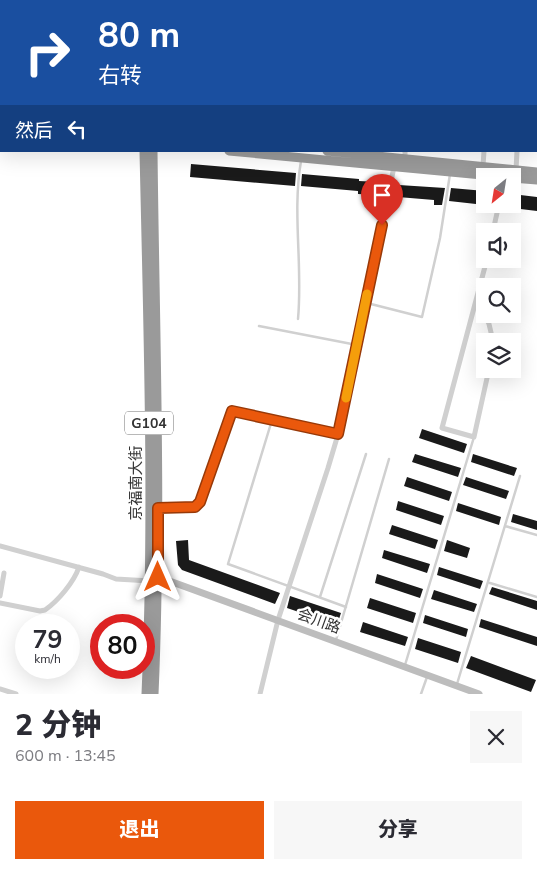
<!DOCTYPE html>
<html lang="zh">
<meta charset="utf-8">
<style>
:root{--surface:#fff;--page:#f7f7f7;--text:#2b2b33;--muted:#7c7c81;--accent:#ea580c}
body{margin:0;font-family:"Nunito Sans","Noto Sans SC",sans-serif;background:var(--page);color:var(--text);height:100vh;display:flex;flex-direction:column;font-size:19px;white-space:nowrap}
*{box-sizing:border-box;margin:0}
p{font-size:16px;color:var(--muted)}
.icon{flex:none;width:28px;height:28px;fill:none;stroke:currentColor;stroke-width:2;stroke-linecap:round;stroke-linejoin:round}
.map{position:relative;height:694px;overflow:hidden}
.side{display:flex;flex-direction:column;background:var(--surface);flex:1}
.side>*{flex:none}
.hud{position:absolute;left:0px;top:0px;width:538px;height:152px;box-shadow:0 5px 20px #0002;background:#1a4fa0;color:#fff;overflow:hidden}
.needle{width:32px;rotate:210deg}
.buttons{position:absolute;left:476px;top:168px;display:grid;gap:10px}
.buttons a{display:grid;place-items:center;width:45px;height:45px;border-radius:0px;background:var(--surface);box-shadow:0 5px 20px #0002;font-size:25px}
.speed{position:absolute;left:15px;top:614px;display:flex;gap:10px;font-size:25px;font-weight:700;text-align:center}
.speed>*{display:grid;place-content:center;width:65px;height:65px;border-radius:50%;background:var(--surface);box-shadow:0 5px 20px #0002;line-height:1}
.speed small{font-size:12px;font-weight:400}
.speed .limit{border:8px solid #d22;background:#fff;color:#111}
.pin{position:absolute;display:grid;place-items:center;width:42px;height:42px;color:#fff;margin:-51px -21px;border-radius:50% 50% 50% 0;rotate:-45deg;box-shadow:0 0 5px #0007}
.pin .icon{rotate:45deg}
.me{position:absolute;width:55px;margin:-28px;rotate:0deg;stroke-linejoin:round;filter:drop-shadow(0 0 4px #0008)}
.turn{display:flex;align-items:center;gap:18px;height:105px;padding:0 15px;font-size:22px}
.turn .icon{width:65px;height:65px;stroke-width:2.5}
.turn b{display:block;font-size:35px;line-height:42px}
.then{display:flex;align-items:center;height:48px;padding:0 15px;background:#0003;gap:10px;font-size:19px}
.round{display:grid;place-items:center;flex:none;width:52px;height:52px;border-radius:0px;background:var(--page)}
.summary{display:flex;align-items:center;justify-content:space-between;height:85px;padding:0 15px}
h1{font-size:30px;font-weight:800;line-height:38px}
.action{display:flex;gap:10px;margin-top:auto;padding:10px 15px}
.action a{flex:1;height:58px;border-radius:0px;background:var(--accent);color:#fff;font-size:20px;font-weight:800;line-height:58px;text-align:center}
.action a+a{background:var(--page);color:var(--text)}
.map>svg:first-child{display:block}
.building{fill:#1a1a1a}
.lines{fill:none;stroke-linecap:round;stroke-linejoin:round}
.lane{stroke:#d0d0d0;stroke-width:2.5}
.street{stroke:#d0d0d0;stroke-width:5}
.secondary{stroke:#bdbdbd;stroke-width:7}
.highway{stroke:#9a9a9a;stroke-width:9}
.route-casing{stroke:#983908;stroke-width:12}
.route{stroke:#ea580c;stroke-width:9}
.slow{stroke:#f59e0b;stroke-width:9}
.labels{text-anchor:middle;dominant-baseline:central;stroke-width:5;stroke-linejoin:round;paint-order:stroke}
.shield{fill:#fff;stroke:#707070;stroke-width:1}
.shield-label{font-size:14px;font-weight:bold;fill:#333}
.street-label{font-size:15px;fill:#333;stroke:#fff}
</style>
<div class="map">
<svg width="537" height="694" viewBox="0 0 537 694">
<rect width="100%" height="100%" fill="#fff"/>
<path class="building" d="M191 164 296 173 295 186 190 177Z
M302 174 359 179V181L378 182 377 195 358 194V191L301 186Z
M399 185 445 188 442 205H434V200L398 197Z
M451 188 485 191V205L449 201Z
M512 194 537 197V211L503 207V204H512Z
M422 429 467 444 464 453 419 438Z
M415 454 461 468 458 477 412 462Z
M473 454 517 468 514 476 471 462Z
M407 477 452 492 449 501 404 486Z
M466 477 509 491 506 499 463 485Z
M398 501 444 516 441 525 396 510Z
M458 503 501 517 499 525 456 511Z
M513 514 537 521V530L511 522Z
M392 525 438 540 435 549 389 534Z
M188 540 189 560 280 593 275 604 182 570 178 565 176 541Z
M447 540 470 548 467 558 444 551Z
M384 550 430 564 427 573 382 558Z
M439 567 483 581 480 589 437 575Z
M377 574 423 589 420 598 375 583Z
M492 587 537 601V610L489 594Z
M434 590 477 604 474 612 431 599Z
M290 596 341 613 337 625 287 608Z
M370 598 416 613 413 623 367 608Z
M425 615 468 629 466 637 423 623Z
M481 619 537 637V646L479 627Z
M363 622 408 637 405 646 360 632Z
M418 638 461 652 458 663 415 649Z
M471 656 536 680 531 692 466 668Z"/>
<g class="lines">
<path class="lane" d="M392 1V0
M407 1V0
M536 67H537
M367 303 422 317 440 238 450 174
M298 319C303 266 292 213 301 161
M259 326 357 345
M272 420 228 564 346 607
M159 508 195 507 200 502 232 411 337 434
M505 526 537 535
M490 583 537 597
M320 597 366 454
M336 640 389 459
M405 665 474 437
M457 684 520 476
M421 694 427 677"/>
<path class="street" d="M286 0V1
M359 1V0
M440 1V0
M473 1V0
M497 1V0
M533 1V0
M405 159V151
M483 166 484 151
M516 170 517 151
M493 231 499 204
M487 259 442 428 474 437 489 369
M477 300 489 324 493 341
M0 546 103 574 116 579 150 581
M0 596 4 573
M0 603 40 611 45 610C58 601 74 582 79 567
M0 689 16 694
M260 694 278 620 328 468 339 431 394 167"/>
<path class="secondary" d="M153 575 479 694"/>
<path class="highway" d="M141 0V1
M149 0V1
M0 124 1 125
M144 151C148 332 154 513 146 694
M153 151C155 332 162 513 154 694
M229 151 493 176
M327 151 537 172
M512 178 537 180"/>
</g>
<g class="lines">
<defs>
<path id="route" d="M158 577V508L195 507 200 502 232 411 338 434 382 225"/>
</defs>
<use href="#route" class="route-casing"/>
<use href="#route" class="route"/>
<path class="slow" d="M346 398 367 294"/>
</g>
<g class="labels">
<rect class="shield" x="125" y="411.5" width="48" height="23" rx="4"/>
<g class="shield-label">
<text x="149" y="423">G104</text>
</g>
<g class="street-label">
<text transform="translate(136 483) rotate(-90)">京福南大街</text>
<text transform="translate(319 621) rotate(20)">会川路</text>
</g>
</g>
</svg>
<div class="buttons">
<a><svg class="needle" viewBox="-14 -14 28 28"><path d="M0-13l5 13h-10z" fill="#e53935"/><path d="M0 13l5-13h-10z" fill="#7c7c81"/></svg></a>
<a><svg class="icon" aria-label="sound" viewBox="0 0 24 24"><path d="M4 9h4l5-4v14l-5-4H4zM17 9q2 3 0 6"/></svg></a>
<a><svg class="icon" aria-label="search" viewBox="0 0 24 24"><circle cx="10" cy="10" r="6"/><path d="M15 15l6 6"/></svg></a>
<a><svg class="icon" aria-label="layers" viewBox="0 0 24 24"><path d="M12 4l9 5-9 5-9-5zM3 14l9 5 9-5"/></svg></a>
</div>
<div class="speed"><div>79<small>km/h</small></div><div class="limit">80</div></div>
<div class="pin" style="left:382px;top:225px;background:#d93025"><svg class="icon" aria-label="arrive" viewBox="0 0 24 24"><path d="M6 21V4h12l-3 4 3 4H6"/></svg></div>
<svg class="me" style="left:158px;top:577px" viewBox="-20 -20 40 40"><path d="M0-17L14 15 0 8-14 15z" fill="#ea580c" stroke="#fff" stroke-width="4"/></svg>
<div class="hud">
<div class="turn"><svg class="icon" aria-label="right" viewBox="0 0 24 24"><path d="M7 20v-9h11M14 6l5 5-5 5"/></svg><div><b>80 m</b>右转</div></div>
<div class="then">然后<svg class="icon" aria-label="left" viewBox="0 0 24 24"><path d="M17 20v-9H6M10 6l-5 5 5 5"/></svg></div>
</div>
</div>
<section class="side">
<div class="summary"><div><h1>2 分钟</h1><p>600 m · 13:45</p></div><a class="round"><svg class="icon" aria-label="close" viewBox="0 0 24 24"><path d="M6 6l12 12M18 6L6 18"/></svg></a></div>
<div class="action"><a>退出</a><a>分享</a></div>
</section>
